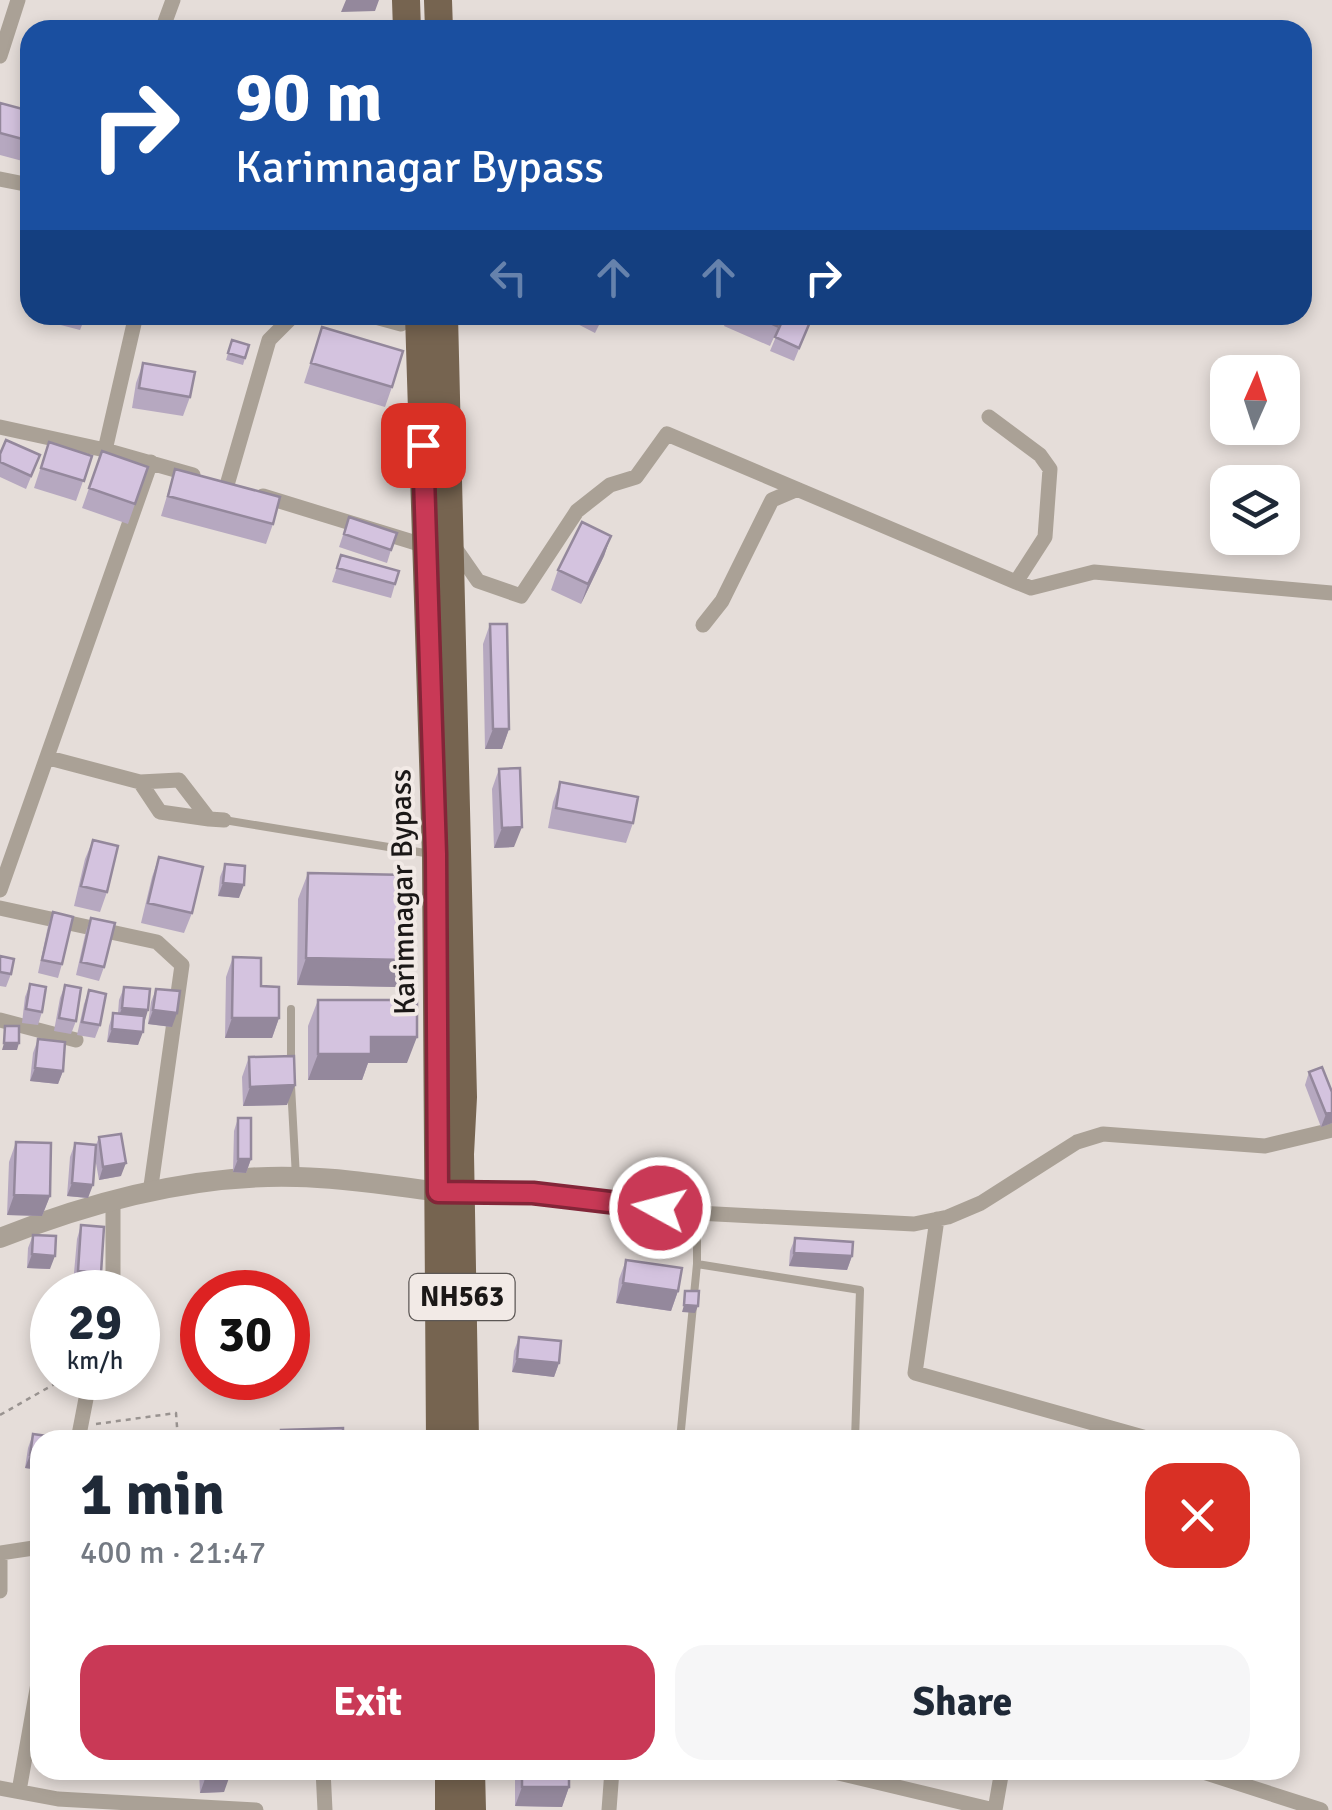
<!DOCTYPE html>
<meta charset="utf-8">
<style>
:root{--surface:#fff;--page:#f6f6f7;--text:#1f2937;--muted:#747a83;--accent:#c93956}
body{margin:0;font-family:Signika,sans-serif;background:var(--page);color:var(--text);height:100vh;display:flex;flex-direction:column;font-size:38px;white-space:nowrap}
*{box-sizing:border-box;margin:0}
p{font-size:32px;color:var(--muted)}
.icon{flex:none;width:55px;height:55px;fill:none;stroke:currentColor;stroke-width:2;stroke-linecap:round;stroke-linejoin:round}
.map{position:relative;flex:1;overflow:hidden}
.side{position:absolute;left:30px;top:1430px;width:1270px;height:350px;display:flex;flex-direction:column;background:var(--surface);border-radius:30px;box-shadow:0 5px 15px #0003}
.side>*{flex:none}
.top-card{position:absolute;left:20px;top:20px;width:1292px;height:305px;border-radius:30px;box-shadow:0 5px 15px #0003;background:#1a4fa0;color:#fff;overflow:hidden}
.needle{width:65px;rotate:3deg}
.tools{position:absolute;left:1210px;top:355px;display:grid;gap:20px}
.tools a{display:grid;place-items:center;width:90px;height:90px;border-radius:20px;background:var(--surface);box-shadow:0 5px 15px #0003;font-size:50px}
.speed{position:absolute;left:30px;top:1270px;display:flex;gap:20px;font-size:50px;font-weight:700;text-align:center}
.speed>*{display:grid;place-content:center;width:130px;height:130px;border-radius:50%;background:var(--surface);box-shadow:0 5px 15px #0003;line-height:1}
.speed small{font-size:25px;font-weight:400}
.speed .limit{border:15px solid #d22;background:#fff;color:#111}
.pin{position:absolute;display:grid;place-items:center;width:85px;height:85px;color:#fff;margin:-42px;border-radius:20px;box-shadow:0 5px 15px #0006}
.me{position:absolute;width:110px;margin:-55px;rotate:277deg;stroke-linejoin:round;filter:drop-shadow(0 0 8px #0008)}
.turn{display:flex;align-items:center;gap:35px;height:210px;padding:0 50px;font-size:45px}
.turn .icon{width:130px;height:130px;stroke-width:2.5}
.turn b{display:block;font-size:70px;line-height:85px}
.lanes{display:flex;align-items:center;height:95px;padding:0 50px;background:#0003;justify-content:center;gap:50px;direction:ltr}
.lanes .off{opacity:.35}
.round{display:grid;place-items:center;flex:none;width:105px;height:105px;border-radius:30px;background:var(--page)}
.headline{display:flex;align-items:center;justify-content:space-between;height:170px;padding:0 50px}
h1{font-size:60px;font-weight:800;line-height:75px}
.cta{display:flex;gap:20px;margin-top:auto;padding:20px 50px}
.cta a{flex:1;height:115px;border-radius:30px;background:var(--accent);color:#fff;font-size:40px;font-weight:800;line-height:115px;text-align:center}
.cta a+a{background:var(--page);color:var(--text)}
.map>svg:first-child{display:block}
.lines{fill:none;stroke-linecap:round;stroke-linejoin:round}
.path{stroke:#999390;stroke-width:2.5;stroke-dasharray:5 5;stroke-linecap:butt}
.service{stroke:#aaa196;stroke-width:8}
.minor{stroke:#aaa196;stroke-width:15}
.tertiary{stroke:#aaa196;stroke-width:20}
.trunk{stroke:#766450;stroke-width:28}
.wall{fill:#b6a8c0}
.shaded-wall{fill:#94889c}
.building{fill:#d4c3df;stroke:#94889c;stroke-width:2.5}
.route-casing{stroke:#832538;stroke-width:25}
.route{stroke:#c93956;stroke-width:18}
.labels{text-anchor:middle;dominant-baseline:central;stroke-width:8;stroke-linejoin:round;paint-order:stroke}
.shield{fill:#f2eae6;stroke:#5c5755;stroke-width:2.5}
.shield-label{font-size:28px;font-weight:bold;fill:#1b1817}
.street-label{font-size:30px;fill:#1b1817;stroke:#f2eae6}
</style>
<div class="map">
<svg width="1332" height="1810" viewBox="0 0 1332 1810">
<rect width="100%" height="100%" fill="#e5ddd9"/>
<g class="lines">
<path class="path" d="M0 1415 58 1382 71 1379
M96 1424 176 1413 178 1440"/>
<path class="service" d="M224 820 431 854
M291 1062V1009
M291 1086 296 1177
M697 1213V1264L860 1290 855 1440
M680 1440 697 1264"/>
<path class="minor" d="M162 30 173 0
M0 56 18 0
M0 179 30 185
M136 315 105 450 193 475
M368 315 401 324
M0 427 105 450
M227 485 269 340 294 315
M263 496 426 546
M453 545 478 581 521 596 577 511 610 485 636 477 667 434 1016 582 1045 537 1050 469 1040 455 989 417
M1016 582 1031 588 1094 572 1332 593
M703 625 722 601 772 500 793 491
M49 758 140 782
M209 819 160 812 140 782 179 780 209 819 224 820
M0 890 151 462
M0 908 157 942 182 965 150 1193
M0 1020 76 1040
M460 1194 533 1193 697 1213 914 1224 948 1217 981 1203 1077 1142 1103 1134 1265 1146 1332 1130
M113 1200V1292
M937 1219 915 1373 1143 1437
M78 1440 90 1378
M0 1553 40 1547
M0 1560V1591
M323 1770 325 1810
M826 1770 994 1810
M1197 1770 1321 1810
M0 1788 58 1799 256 1810
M19 1791 40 1672
M609 1810 612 1770
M995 1810 1002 1770"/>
<path class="tertiary" d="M0 1238C93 1201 195 1174 297 1177 347 1178 399 1187 449 1193"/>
<path class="trunk" d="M406 0 407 30
M438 0 439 30
M419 315 436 855 440 1440
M444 315 463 1097 460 1154 465 1440
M449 1770V1810
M471 1770 472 1810"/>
</g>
<path class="wall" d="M0 103 30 111V163L0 155Z
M55 315H86L80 330 53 323Z
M560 315H604L595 333Z
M692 315H709L706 321Z
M728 315H784L770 346 724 326Z
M785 315H813L794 361 770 351Z
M322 327 392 387 385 407 304 383Z
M232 340 249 345 243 365 226 360Z
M143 363 190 397 183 416 132 408 136 383Z
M49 442 92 456 76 501 34 488Z
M102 451 148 467 128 524 82 508Z
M0 454 40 455 26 489 0 477Z
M175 469 273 524 266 544 161 516Z
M349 517 391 550 387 563 339 547Z
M611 536 604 556 581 604 551 590 558 570Z
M341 555 395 584 391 598 332 582Z
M490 624 509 729 502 749H485L483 644Z
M499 769 514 847 494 848 492 789Z
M560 782 633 823 626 843 548 828 553 802Z
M93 840 107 892 100 912 74 906 85 859Z
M159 857 192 913 184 933 141 923 152 877Z
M225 864 239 898 218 896 220 877Z
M308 873 407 960 397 987 297 985 298 899Z
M53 912 62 964 58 978 38 973 48 926Z
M91 918 104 967 99 981 76 975 86 931Z
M0 956 11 974 6 987 0 986Z
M233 957 261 986 279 1018 272 1038H225L226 977Z
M30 984 42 1012 38 1025 22 1023 25 997Z
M65 985 76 1021 71 1034 54 1031 60 998Z
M124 987 144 1024 138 1045 107 1042 109 1026 113 1013H118L119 1000Z
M156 989 172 1027 148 1024 151 1002Z
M89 990 100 1025 95 1038 77 1035 84 1004Z
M318 1000 407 1063H368L362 1080H308V1026Z
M38 1039 63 1071 58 1084 30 1081 33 1053Z
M249 1057 287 1105 243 1106 242 1077Z
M1309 1072 1332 1123 1321 1127 1305 1085Z
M238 1118 251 1159 246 1173 233 1172 234 1131Z
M99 1137 121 1176 99 1180 95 1158 88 1198 67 1196 70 1157 75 1143 96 1145Z
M16 1142 50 1196 42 1216 7 1215 9 1162Z
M81 1225 101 1273 96 1286 73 1284 77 1239Z
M33 1235 50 1269 27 1268 28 1248Z
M795 1238 852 1256 847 1270 789 1266 790 1251Z
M626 1260 678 1291 671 1311 616 1303 619 1279Z
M519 1337 559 1363 554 1377 512 1372 514 1351Z
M33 1434 40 1440V1470L25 1468 28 1448Z
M199 1770H228L224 1792 200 1793Z
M515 1770H569V1787L562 1807 515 1806Z"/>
<path class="shaded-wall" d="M346 0H379L375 11 341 12Z
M611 536 604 556 581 604 588 584Z
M493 729H509L502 749H485Z
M522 827 514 847 494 848 502 828Z
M223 883 244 885 239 898 218 896Z
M306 958 407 960 397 987 297 985Z
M122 1008 148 1010 144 1024 117 1021Z
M153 1010 177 1013 172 1027 148 1024Z
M232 1018H279L272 1038H225Z
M112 1029 143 1032 138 1045 107 1042Z
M371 1037H417L407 1063H368L362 1080H308L318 1054Z
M4 1043H19L17 1050H2Z
M35 1068 63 1071 58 1084 30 1081Z
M295 1085 287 1105 243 1106 250 1087Z
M1332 1112V1123L1321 1127 1326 1114Z
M238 1159H251L246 1173 233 1172Z
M126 1163 121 1176 99 1180 103 1167Z
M72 1183 93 1185 88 1198 67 1196Z
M14 1195 50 1196 42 1216 7 1215Z
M794 1253 852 1256 847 1270 789 1266Z
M32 1254 55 1256 50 1269 27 1268Z
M78 1271 101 1273 96 1286 73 1284Z
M623 1283 678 1291 671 1311 616 1303Z
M684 1305 698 1306 695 1313 682 1312Z
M517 1359 559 1363 554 1377 512 1372Z
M30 1455 40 1456V1470L25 1468Z
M72 1770H85L82 1777H70Z
M229 1778 224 1792 200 1793 205 1779Z
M522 1787H569L562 1807 515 1806Z"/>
<path class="building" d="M0 103 30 111V141L0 133Z
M752 315H782L777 326Z
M785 315H813L799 348 775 337Z
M322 327 403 351 392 387 311 363Z
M232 340 249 345 245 358 228 353Z
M143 363 195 372 190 397 139 388Z
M6 440 40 455 31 476 0 462V454Z
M49 442 92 456 84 481 41 468Z
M102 451 148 467 135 504 89 488Z
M175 469 280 497 273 524 168 496Z
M349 517 397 533 391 550 344 534Z
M582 522 611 536 588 584 558 570Z
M341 555 399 571 395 584 337 568Z
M490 624H507L509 729H493Z
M520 768 522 827 502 828 499 769Z
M560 782 638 797 633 823 556 808Z
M93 840 118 846 107 892 81 886Z
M159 857 203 867 192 913 148 903Z
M225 864 245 866 244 885 223 883Z
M308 873 408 875 407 960 306 958Z
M53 912 73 917 62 964 42 960Z
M91 918 115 923 104 967 81 962Z
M0 956 14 959 11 974 0 972Z
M233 957 261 958V986L279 987V1018H232Z
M30 984 46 987 42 1012 26 1009Z
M65 985 81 988 76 1021 59 1018Z
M124 987 150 989 148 1010 122 1008Z
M156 989 180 991 177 1013 153 1010Z
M89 990 106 994 100 1025 82 1022Z
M318 1000H417V1037H371V1054H318Z
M113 1013 144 1016 143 1032 112 1029Z
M5 1026H19V1043H4Z
M38 1039 65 1042 63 1071 35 1068Z
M294 1056 295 1085 250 1087 249 1057Z
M1322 1067 1332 1092V1112L1326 1114 1309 1072Z
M238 1118H251V1159H238Z
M121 1134 126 1163 103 1167 99 1137Z
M16 1142 51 1143 50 1196 14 1195Z
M75 1143 96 1145 93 1185 72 1183Z
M81 1225 104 1227 101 1273 78 1271Z
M33 1235 56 1236 55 1256 32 1254Z
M795 1238 853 1242 852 1256 794 1253Z
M626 1260 682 1268 678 1291 623 1283Z
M685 1291H699L698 1306 684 1305Z
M519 1337 561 1341 559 1363 517 1359Z
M343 1428V1440H281V1430Z
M33 1434 76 1440H40V1456L30 1455Z
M204 1770H228L229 1778 205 1779Z
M522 1770H569V1787H522Z"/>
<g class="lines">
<defs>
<path id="route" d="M423 445 436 854 438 1192 533 1193 660 1208"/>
</defs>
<use href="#route" class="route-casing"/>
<use href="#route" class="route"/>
</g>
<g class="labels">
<rect class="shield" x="409.5" y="1274" width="105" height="46" rx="8"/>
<g class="shield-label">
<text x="462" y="1297">NH563</text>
</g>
<g class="street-label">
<text transform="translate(403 892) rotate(-91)">Karimnagar Bypass</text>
</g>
</g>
</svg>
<div class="tools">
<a><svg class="needle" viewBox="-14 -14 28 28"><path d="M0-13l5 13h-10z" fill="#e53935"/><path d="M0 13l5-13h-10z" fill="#747a83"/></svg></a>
<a><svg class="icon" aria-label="layers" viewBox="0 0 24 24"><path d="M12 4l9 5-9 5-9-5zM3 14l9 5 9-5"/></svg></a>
</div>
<div class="speed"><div>29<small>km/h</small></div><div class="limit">30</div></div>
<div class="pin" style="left:423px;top:445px;background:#d93025"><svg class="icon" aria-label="arrive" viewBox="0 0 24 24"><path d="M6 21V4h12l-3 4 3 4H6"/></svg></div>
<svg class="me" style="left:660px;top:1208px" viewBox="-20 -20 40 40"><circle r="17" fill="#c93956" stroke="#fff" stroke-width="3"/><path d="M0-11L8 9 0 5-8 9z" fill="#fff"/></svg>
<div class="top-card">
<div class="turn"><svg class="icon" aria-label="right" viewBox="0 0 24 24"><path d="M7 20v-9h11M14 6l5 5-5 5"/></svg><div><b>90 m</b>Karimnagar Bypass</div></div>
<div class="lanes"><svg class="icon off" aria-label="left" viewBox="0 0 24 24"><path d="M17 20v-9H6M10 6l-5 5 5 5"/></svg><svg class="icon off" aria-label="ahead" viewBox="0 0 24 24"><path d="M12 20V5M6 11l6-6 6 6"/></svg><svg class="icon off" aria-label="ahead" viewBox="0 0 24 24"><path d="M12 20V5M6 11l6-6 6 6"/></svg><svg class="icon" aria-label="right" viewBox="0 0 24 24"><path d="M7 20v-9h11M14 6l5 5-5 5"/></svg></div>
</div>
<section class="side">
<div class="headline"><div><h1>1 min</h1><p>400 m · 21:47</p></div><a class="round" style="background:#d93025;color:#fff"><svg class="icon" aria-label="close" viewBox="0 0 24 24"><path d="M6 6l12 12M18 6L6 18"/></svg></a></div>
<div class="cta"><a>Exit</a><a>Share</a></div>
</section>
</div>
